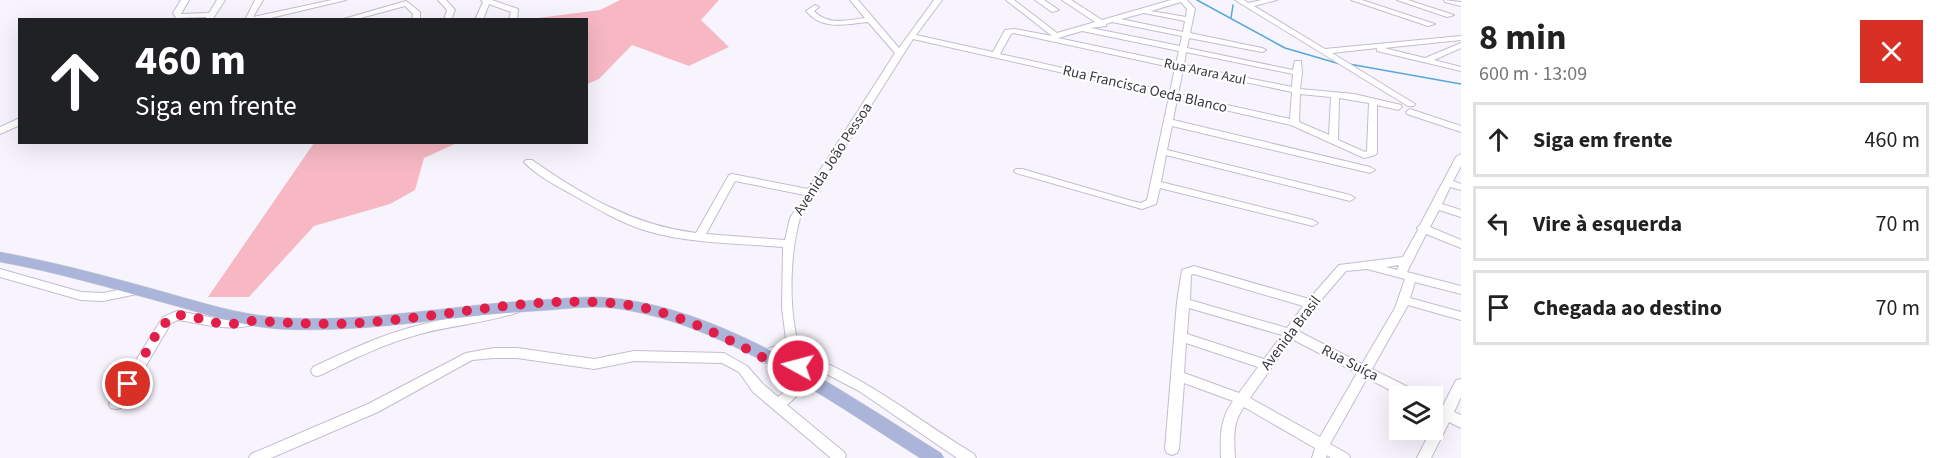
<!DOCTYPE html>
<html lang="pt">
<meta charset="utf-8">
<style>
:root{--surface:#fff;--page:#f2f2f2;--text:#222;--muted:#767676;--line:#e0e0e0}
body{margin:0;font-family:"Source Sans 3",sans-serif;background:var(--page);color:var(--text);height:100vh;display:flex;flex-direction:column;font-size:22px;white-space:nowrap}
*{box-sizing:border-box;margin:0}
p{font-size:20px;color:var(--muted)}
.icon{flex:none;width:33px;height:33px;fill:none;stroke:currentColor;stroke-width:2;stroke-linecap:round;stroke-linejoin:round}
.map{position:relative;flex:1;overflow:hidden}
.drawer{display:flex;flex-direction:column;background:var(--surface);width:480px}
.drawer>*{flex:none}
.top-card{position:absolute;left:18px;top:18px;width:570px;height:126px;border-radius:0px;box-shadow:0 6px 24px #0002;background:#202124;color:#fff;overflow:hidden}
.tools{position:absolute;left:1389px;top:386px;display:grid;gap:12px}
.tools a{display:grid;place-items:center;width:54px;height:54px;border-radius:0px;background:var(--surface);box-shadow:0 6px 24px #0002;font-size:30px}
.pin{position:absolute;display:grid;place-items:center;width:51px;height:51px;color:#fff;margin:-26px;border:3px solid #fff;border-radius:50%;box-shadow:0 2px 6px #0007}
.me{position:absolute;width:66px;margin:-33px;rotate:277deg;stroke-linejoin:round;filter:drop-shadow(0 0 4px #0008)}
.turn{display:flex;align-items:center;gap:21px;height:126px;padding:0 18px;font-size:27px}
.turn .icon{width:78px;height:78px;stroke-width:2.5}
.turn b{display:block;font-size:42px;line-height:51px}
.round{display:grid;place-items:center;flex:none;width:63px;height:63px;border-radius:0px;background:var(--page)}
.overview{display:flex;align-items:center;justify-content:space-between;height:102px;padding:0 18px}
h1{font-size:36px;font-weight:700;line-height:45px}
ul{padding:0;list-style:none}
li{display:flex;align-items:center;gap:18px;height:75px;margin:0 12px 9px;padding:0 6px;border:3px solid var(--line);border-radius:0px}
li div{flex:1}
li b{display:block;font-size:22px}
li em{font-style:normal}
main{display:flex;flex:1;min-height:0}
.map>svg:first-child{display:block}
.green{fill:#f7b8c4}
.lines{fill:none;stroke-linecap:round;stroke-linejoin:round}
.stream{stroke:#55a7dc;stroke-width:1.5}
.minor-casing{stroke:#c4bcd0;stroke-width:2}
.major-casing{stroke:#d4d3d5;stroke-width:1}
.minor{fill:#fff;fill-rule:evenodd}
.major{fill:#abb5da;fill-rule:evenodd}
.route{stroke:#e11d48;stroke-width:10;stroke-dasharray:0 18}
.labels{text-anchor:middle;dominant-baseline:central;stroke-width:4.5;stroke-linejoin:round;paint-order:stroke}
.far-street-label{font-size:14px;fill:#3a363f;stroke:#fff}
.street-label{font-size:15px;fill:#3a363f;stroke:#fff}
</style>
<main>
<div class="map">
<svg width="1461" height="458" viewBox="0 0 1461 458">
<rect width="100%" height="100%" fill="#f7f4fd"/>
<path class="green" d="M620 0H719L701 20 729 47 689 66 632 45 599 79 587 84 586 20 530 19 600 10Z
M314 143H457L424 158 415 190 390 204 314 226 249 297H208Z"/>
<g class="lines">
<path class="stream" d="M1197 0 1285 48 1340 64
M1231 18 1233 5
M1349 64 1461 84"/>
<defs>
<path id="minor" d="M181 0H189L181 14 209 13 217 0H225L212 20H206V17L176 18 173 13Z
M255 0H263L253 17 332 0H346L262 20H245Z
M438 0H446L455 10 451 20H444L447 10Z
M481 0H492L518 9 517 20H509L511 12 489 4 483 20H475L483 2Z
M850 0H858L899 48 934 0H942L916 35 993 52 1005 30 1014 29 1052 36 1006 0H1014L1057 33 1095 22 1062 0H1071L1102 20 1171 0H1187L1195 9 1190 33 1262 48 1266 50 1262 52 1189 38 1187 48 1293 70 1295 61H1301L1302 73 1300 89 1354 94 1401 105 1402 107 1398 110 1377 105V153L1375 155 1364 158 1291 125 1177 99 1173 120 1370 167 1375 170 1370 173 1172 126 1167 150 1350 195 1355 198 1350 201 1166 155 1161 182 1313 220 1318 223 1313 226 1160 188 1156 204 1142 209 1016 173 1014 171 1016 169H1022L1132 201 1141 203 1147 200 1169 97 913 39 800 218C789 257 788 315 801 353 865 376 916 419 974 454L976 458H957L859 391 815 368 792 360 784 355 776 356 764 363 760 361 758 358C764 348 776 344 787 347L782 308 783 247C738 243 691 244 647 231 621 223 597 209 573 195 557 186 537 176 524 162L526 160H532C584 196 632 225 696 233L729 175 732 174 808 189 895 53 868 22C845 24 823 31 806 11L815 5 819 7 814 11C828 26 847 20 865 18ZM1181 2 1187 9 1186 17 1151 11ZM1144 13 1185 21 1183 32 1121 19ZM1112 22 1182 36 1180 46 1091 28 1106 26V24ZM1082 31 1179 51 1176 63 1058 38ZM1014 33 1175 68 1170 92 1000 54 1011 34ZM1186 52 1293 74 1292 87 1184 65ZM1183 69 1292 92 1290 119 1178 94ZM1300 94 1331 97 1329 135 1299 122ZM1339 98 1369 103 1367 151 1365 152 1338 140ZM735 181 805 195 790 218 785 240 706 234Z
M1035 0H1044L1059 10 1052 12Z
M1235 0H1244L1248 3 1262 0H1277L1254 6 1325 49 1461 36V40L1384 48 1425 58 1461 43V48L1434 60 1461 67V71L1377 51V48L1332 53 1415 104 1414 106H1408Z
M1351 0H1362L1435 24 1428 26Z
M1397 0H1408L1454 15 1447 17Z
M1444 0 1461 2V6L1445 2Z
M406 1 420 12V20H412L413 14 405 6 353 20H340Z
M1410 109 1461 126V132L1407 114 1406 112Z
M20 118V125L0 134V127Z
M1461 154V166L1453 181 1461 184V190L1450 187 1442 204 1461 210V217L1439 210 1430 227 1461 240V248L1426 234 1407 272 1461 286V294L1415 282 1410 298 1461 312V320L1408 305 1372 369 1418 392 1419 396H1401L1367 378 1330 444 1348 454 1350 458H1331L1327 455 1326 458H1312L1315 448 1244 407C1232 423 1234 439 1235 458H1221C1220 437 1220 419 1233 401L1184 383 1179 449 1177 453 1172 455 1167 453 1165 449 1177 302 1182 270 1194 266 1309 299 1339 265 1403 257 1418 230 1417 228 1420 225 1456 157ZM1399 265 1397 270 1386 267ZM1367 269 1405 279 1395 308 1362 364 1298 331 1315 307 1346 271ZM1194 274 1303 306 1287 328 1190 300 1191 275ZM1189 308 1282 335 1264 359 1187 334ZM1292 339 1357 373 1320 437 1250 398ZM1186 343 1258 367 1239 393 1184 373Z
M0 269 81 292 103 293 137 286 141 287 143 290 141 293 137 294 103 301 81 300 0 277Z
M515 305 519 306 521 309 519 312C487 323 453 325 420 334 386 343 353 359 321 375L317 376 313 375 311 371 313 367C347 351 383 334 420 325 451 316 484 314 515 305Z
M177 311 226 320 252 317 256 318 258 321 256 324C230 332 204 324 178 320L171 323 121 408 116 409 111 408 109 404 111 400 163 317Z
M494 348H517L594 359 634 351 724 353 747 366 763 384 778 397 788 389 793 371 797 370 801 371C806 386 798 396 787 405L844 452 846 456 845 458H831L753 392 739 372 722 363 634 361 594 369 517 358H494L472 360 378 412 271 458H249L251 454 368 404 466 353Z
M1461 379V397L1454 412 1461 415V428L1449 422 1431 458H1417L1438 416 1432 413V401L1443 406 1456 380Z"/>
<path id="major" d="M0 252C55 262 110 277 164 292 200 302 237 314 275 317 362 324 450 305 537 300 562 299 587 295 612 298 726 309 845 393 941 453L944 458H920C830 401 720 321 612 308 587 305 560 310 535 311 449 316 364 334 278 329 240 326 202 313 165 303 110 288 56 272 0 262Z"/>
</defs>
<use href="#minor" class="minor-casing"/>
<use href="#major" class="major-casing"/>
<use href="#minor" class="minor"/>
<use href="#major" class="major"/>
</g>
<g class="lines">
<path class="route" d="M128 384 161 326 177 315C194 315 209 323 226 324 237 325 247 320 258 321 292 323 324 325 358 323 442 318 527 296 612 303 677 308 737 344 794 374L798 366"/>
</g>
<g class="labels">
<g class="far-street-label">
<text transform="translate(1205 72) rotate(12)">Rua Arara Azul</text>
</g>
<g class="street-label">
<text transform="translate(1145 89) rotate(13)">Rua Francisca Oeda Blanco</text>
<text transform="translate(833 159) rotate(-57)">Avenida João Pessoa</text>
<text transform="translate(1291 333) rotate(-53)">Avenida Brasil</text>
<text transform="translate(1350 363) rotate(27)">Rua Suíça</text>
</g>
</g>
</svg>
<div class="tools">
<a><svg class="icon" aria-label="layers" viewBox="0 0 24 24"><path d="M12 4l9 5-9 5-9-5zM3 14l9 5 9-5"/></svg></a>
</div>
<div class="pin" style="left:128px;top:384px;background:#d93025"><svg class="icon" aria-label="arrive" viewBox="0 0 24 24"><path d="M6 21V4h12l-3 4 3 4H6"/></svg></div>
<svg class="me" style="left:798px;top:366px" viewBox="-20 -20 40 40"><circle r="17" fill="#e11d48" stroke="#fff" stroke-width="3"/><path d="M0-11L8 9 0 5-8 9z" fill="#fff"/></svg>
<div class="top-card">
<div class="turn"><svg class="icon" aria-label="ahead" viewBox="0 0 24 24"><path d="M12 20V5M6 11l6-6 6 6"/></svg><div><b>460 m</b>Siga em frente</div></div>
</div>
</div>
<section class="drawer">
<div class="overview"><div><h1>8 min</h1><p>600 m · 13:09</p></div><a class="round" style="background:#d93025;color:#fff"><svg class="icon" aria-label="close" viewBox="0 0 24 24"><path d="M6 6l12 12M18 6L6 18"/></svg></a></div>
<ul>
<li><svg class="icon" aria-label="ahead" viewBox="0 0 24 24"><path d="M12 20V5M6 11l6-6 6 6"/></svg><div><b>Siga em frente</b></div><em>460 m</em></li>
<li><svg class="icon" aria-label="left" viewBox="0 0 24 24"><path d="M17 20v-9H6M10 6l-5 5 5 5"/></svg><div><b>Vire à esquerda</b></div><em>70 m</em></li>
<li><svg class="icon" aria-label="arrive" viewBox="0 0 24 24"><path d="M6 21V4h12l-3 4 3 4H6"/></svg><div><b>Chegada ao destino</b></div><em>70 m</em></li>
</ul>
</section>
</main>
